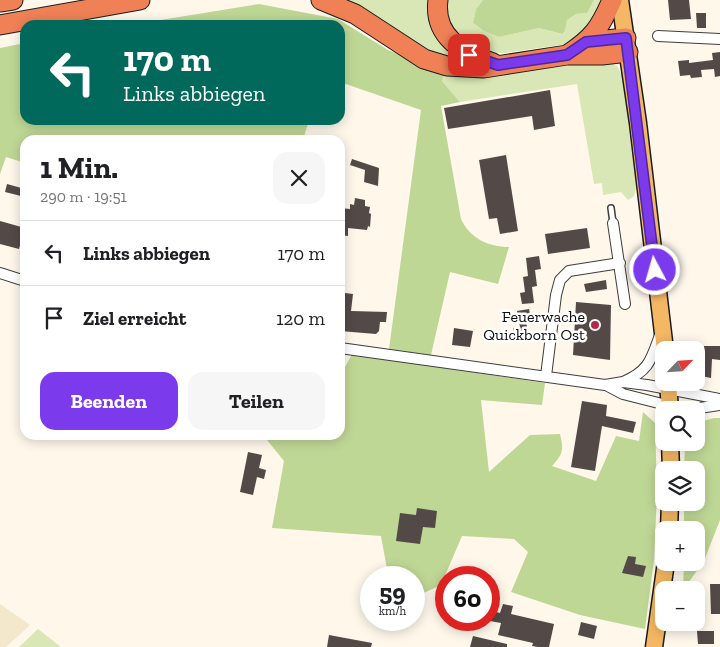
<!DOCTYPE html>
<html lang="de">
<meta charset="utf-8">
<style>
:root{--surface:#fff;--page:#f6f6f6;--text:#202124;--muted:#757577;--line:#e0e0e0;--accent:#7c3aed}
body{margin:0;font-family:"Zilla Slab",serif;background:var(--page);color:var(--text);height:100vh;display:flex;flex-direction:column;font-size:19px;white-space:nowrap}
*{box-sizing:border-box;margin:0}
p{font-size:16px;color:var(--muted)}
.icon{flex:none;width:28px;height:28px;fill:none;stroke:currentColor;stroke-width:2;stroke-linecap:round;stroke-linejoin:round}
.map{position:relative;flex:1;overflow:hidden}
.side{position:absolute;left:20px;top:135px;width:325px;height:305px;display:flex;flex-direction:column;background:var(--surface);border-radius:15px;box-shadow:0 2px 12px #0003}
.side>*{flex:none}
.top-card{position:absolute;left:20px;top:20px;width:325px;height:105px;border-radius:15px;box-shadow:0 2px 12px #0003;background:#00695c;color:#fff;overflow:hidden}
.needle{width:32px;rotate:65deg}
.controls{position:absolute;left:655px;top:341px;display:grid;gap:10px}
.controls a{display:grid;place-items:center;width:50px;height:50px;border-radius:10px;background:var(--surface);box-shadow:0 2px 12px #0003;font-size:25px}
.speed{position:absolute;left:360px;top:566px;display:flex;gap:10px;font-size:25px;font-weight:700;text-align:center}
.speed>*{display:grid;place-content:center;width:65px;height:65px;border-radius:50%;background:var(--surface);box-shadow:0 2px 12px #0003;line-height:1}
.speed small{font-size:12px;font-weight:400}
.speed .limit{border:8px solid #d22;background:#fff;color:#111}
.pin{position:absolute;display:grid;place-items:center;width:42px;height:42px;color:#fff;margin:-21px;border-radius:10px;box-shadow:0 2px 8px #0006}
.me{position:absolute;width:55px;margin:-28px;rotate:354deg;stroke-linejoin:round;filter:drop-shadow(0 0 4px #0008)}
.turn{display:flex;align-items:center;gap:18px;height:105px;padding:0 20px;font-size:22px}
.turn .icon{width:65px;height:65px;stroke-width:2.5}
.turn b{display:block;font-size:35px;line-height:42px}
.round{display:grid;place-items:center;flex:none;width:52px;height:52px;border-radius:15px;background:var(--page)}
.summary{display:flex;align-items:center;justify-content:space-between;height:85px;padding:0 20px}
h1{font-size:30px;font-weight:800;line-height:38px}
.cta{display:flex;gap:10px;margin-top:auto;padding:10px 20px}
.cta a{flex:1;height:58px;border-radius:15px;background:var(--accent);color:#fff;font-size:20px;font-weight:800;line-height:58px;text-align:center}
.cta a+a{background:var(--page);color:var(--text)}
ul{padding:0;list-style:none}
li{display:flex;align-items:center;gap:15px;height:65px;padding:0 20px;border-top:1px solid var(--line)}
li div{flex:1}
li b{display:block;font-size:19px}
li em{font-style:normal}
.map>svg:first-child{display:block}
.farmland{fill:#f3e8cb}
.green{fill:#d8e7b5}
.forest{fill:#bfd795}
.building{fill:#534a48}
.lines{fill:none;stroke-linecap:round;stroke-linejoin:round}
.service-casing{stroke:#3e3e3e;stroke-width:8}
.minor-casing{stroke:#3e3e3e;stroke-width:12}
.primary-casing{stroke:#1c1c1c;stroke-width:19}
.motorway-casing{stroke:#1c1c1c;stroke-width:21}
.service{stroke:#fff;stroke-width:5}
.minor{stroke:#fff;stroke-width:10}
.primary{stroke:#f4b764;stroke-width:16}
.motorway{stroke:#f08156;stroke-width:19}
.route-casing{stroke:#51269a;stroke-width:12}
.route{stroke:#7c3aed;stroke-width:9}
.poi-dot{fill:#b62848;stroke:#fff;stroke-width:2}
.labels{text-anchor:middle;dominant-baseline:central;stroke-width:5;stroke-linejoin:round;paint-order:stroke}
.poi-label{font-size:16px;fill:#0b0b0b;stroke:#fff;text-anchor:end}
</style>
<div class="map">
<svg width="720" height="647" viewBox="0 0 720 647">
<rect width="100%" height="100%" fill="#fef7ea"/>
<path class="farmland" d="M0 604 30 625 6 647H0Z"/>
<path class="green" d="M346 0H431L461 56 454 62 416 44Z
M445 0H483L476 9 473 23 484 31 499 37 539 28 561 34 565 31 567 20 576 14 587 13 594 0H603L597 24 567 44 504 53 480 52 451 29Z
M605 61 617 66 625 81 637 183 634 196 628 200 621 192 603 195 602 183 594 184 577 84 460 102 442 81 444 73 486 75Z
M38 629 61 647H19Z"/>
<path class="forest" d="M483 0H594L587 13 576 14 567 20 565 31 562 34 539 28 499 37 484 31 473 23 476 9Z
M259 4 338 19 388 50 444 73 442 81 460 102 441 106 461 219C470 238 488 247 509 247L498 284 450 272 431 355 389 349 421 110 340 82V25H130Z
M25 43V120H309L303 140H25V163L6 157 0 174V48Z
M352 354 545 383 542 405 481 400 489 472 530 435 560 434C564 450 563 454 552 466L596 481 616 436 639 441 643 412 655 423 657 493 654 560 645 629 580 615 511 592 528 552 514 539 462 536 441 585 417 596 414 578 408 577 387 569 381 536 272 528 284 461 263 435H340V369H344Z
M714 418H720V520L704 561 683 590 684 563 696 562V530H684V503L696 502V470H684L685 443 696 442V423Z"/>
<path class="building" d="M668 0H689L691 19 670 20Z
M696 13H706V28H697Z
M720 52V76L715 77 714 69 701 70 702 77 691 78 690 75 680 76 678 61 689 60V63L713 60 712 53Z
M550 90 555 126 534 130 532 116 448 129 444 108Z
M506 155 518 231 500 234 497 218 489 219 479 160Z
M352 159 379 168 378 186 364 182 365 170 350 165Z
M7 184 25 189V197L5 192Z
M355 198 365 200V206L370 207 369 213 371 214 370 227 368 226 367 230 348 228V236L340 235 342 215H340V208L350 209V204L354 205Z
M0 221 25 228 19 249 0 244Z
M587 228 590 248 548 254 545 234Z
M539 256 541 269 535 270 537 286 532 287 534 303 522 304 520 293 525 292 523 277 528 276 526 258Z
M606 280 607 289 586 292 584 284Z
M345 293 353 294 351 311 387 312 386 322H380L379 331 376 334 340 331V295L345 296Z
M576 302 611 305 610 360 573 355Z
M529 309 531 319 526 320 528 334 522 335V340L515 341 513 328 520 327 517 311Z
M454 328 473 331 470 347 452 345Z
M704 346H720V360L712 359 711 378 696 375V357L702 358Z
M582 401 607 405 606 416 636 422 633 433 602 426 595 471 571 467Z
M248 452 262 455 259 468 266 470 264 479 257 477 253 495 240 492Z
M417 508 437 511 435 528 423 527 420 544 396 541 400 513 416 515Z
M628 556 636 557 635 564 646 566 643 577 622 573Z
M710 584H720V614H711Z
M503 604 513 606 511 614 554 624 549 647H538L532 646 533 643 498 635 501 623 490 621 492 611 500 613Z
M581 622 597 626 594 639 578 635Z
M697 631H714V644H698Z
M329 635 372 643 371 647H327Z
M473 636 507 644V647H470Z"/>
<g class="lines">
<defs>
<path id="service" d="M611 208 613 223"/>
<path id="minor" d="M658 36 720 39
M613 223 625 304
M0 273 25 281
M340 348 605 385 623 382 647 385 720 399
M546 376 556 295 560 280 569 271 620 263
M623 382C649 371 651 360 660 335
M606 385 623 394 686 410 720 405"/>
<path id="primary" d="M620 0 638 123 665 350
M668 382 670 410
M670 442 671 470
M669 530 670 502
M654 647 666 562"/>
<path id="motorway" d="M321 0 355 14 424 59 447 66 484 68 567 55H602L628 52
M438 0C433 37 463 53 493 63
M0 2 13 0
M0 25 140 0
M586 42 626 38
M567 55C593 38 600 28 612 0"/>
</defs>
<use href="#service" class="service-casing"/>
<use href="#minor" class="minor-casing"/>
<use href="#primary" class="primary-casing"/>
<use href="#motorway" class="motorway-casing"/>
<use href="#service" class="service"/>
<use href="#minor" class="minor"/>
<use href="#primary" class="primary"/>
<use href="#motorway" class="motorway"/>
</g>
<g class="lines">
<defs>
<path id="route" d="M469 55 498 65 567 55 586 42 626 38 655 270"/>
</defs>
<use href="#route" class="route-casing"/>
<use href="#route" class="route"/>
</g>
<circle class="poi-dot" cx="595" cy="325" r="5"/>
<g class="labels">
<g class="poi-label">
<text x="585" y="316">Feuerwache<tspan x="585" dy="18">Quickborn Ost</tspan></text>
</g>
</g>
</svg>
<div class="controls">
<a><svg class="needle" viewBox="-14 -14 28 28"><path d="M0-13l5 13h-10z" fill="#e53935"/><path d="M0 13l5-13h-10z" fill="#757577"/></svg></a>
<a><svg class="icon" aria-label="search" viewBox="0 0 24 24"><circle cx="10" cy="10" r="6"/><path d="M15 15l6 6"/></svg></a>
<a><svg class="icon" aria-label="layers" viewBox="0 0 24 24"><path d="M12 4l9 5-9 5-9-5zM3 14l9 5 9-5"/></svg></a>
<a>+</a>
<a>−</a>
</div>
<div class="speed"><div>59<small>km/h</small></div><div class="limit">60</div></div>
<div class="pin" style="left:469px;top:55px;background:#d93025"><svg class="icon" aria-label="arrive" viewBox="0 0 24 24"><path d="M6 21V4h12l-3 4 3 4H6"/></svg></div>
<svg class="me" style="left:655px;top:270px" viewBox="-20 -20 40 40"><circle r="17" fill="#7c3aed" stroke="#fff" stroke-width="3"/><path d="M0-11L8 9 0 5-8 9z" fill="#fff"/></svg>
<div class="top-card">
<div class="turn"><svg class="icon" aria-label="left" viewBox="0 0 24 24"><path d="M17 20v-9H6M10 6l-5 5 5 5"/></svg><div><b>170 m</b>Links abbiegen</div></div>
</div>
<section class="side">
<div class="summary"><div><h1>1 Min.</h1><p>290 m · 19:51</p></div><a class="round"><svg class="icon" aria-label="close" viewBox="0 0 24 24"><path d="M6 6l12 12M18 6L6 18"/></svg></a></div>
<ul>
<li><svg class="icon" aria-label="left" viewBox="0 0 24 24"><path d="M17 20v-9H6M10 6l-5 5 5 5"/></svg><div><b>Links abbiegen</b></div><em>170 m</em></li>
<li><svg class="icon" aria-label="arrive" viewBox="0 0 24 24"><path d="M6 21V4h12l-3 4 3 4H6"/></svg><div><b>Ziel erreicht</b></div><em>120 m</em></li>
</ul>
<div class="cta"><a>Beenden</a><a>Teilen</a></div>
</section>
</div>
